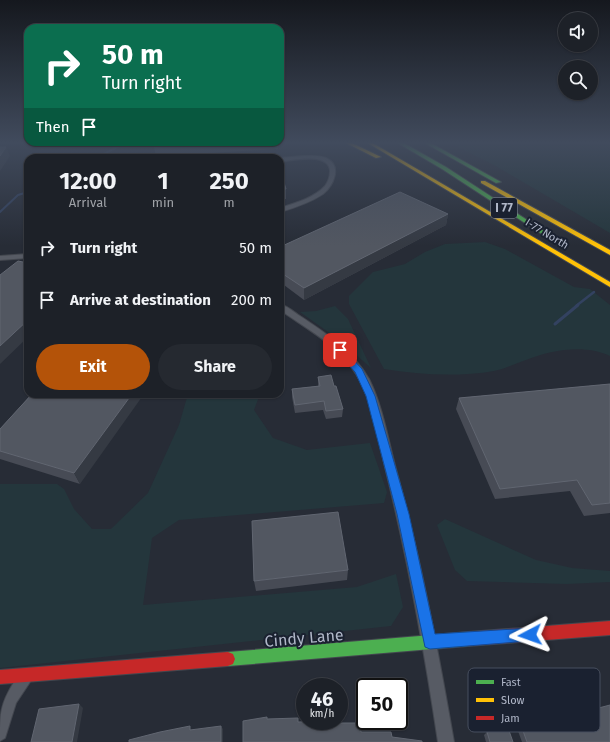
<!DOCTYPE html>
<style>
:root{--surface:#1d2128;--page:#252930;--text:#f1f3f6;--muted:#a0a3a8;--line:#3b3e45;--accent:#b45309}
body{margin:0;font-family:"Fira Sans",sans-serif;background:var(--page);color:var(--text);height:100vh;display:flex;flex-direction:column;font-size:15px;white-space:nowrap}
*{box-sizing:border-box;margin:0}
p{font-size:13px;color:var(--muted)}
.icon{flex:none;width:22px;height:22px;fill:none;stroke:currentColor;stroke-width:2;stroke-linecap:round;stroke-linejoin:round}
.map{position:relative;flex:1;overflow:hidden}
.panel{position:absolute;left:24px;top:154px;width:260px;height:244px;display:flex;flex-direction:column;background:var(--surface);border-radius:12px;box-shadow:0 1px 3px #0004,0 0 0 1px var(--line)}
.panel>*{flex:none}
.banner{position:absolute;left:24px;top:24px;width:260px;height:122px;border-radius:12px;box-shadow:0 1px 3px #0004,0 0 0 1px var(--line);background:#0b6e4f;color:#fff;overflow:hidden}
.controls{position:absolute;left:558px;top:12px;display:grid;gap:8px}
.controls a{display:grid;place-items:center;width:40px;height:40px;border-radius:50%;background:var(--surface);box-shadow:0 1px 3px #0004,0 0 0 1px var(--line);font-size:20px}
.speed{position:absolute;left:296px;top:678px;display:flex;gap:8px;font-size:20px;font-weight:700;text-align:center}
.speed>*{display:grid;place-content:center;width:52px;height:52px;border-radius:50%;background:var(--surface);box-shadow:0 1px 3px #0004,0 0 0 1px var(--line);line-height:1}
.speed small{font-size:10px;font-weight:400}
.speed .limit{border:2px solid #111;border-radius:6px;background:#fff;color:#111}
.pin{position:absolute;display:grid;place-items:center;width:34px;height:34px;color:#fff;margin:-17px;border-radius:8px;box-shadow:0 2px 6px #0006}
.me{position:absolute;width:44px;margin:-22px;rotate:266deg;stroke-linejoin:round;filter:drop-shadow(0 0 3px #0008)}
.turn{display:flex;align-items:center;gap:14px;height:84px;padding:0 12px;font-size:18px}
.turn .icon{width:52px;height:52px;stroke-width:2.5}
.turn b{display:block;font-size:28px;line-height:34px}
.then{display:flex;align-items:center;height:38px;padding:0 12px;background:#0003;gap:8px;font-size:15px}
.eta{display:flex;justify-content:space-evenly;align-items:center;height:68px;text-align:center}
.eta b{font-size:24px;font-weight:700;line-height:28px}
.primary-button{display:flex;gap:8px;margin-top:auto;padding:8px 12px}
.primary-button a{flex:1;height:46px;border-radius:24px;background:var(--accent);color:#fff;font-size:16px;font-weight:700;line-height:46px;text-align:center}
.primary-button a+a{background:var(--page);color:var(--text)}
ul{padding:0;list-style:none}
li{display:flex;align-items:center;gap:12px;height:52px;padding:0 12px}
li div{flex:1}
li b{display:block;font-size:15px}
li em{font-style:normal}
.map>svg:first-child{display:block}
.green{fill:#24363c}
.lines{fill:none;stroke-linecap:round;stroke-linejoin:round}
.stream-far2{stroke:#334260;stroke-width:2}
.stream-far1{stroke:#334260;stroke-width:2.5}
.stream{stroke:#334260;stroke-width:3}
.street-casing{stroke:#43474f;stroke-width:2}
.fast-casing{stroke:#43474f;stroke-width:2}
.slow-casing{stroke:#43474f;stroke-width:2}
.jam-casing{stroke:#43474f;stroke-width:2}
.street{fill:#575b64;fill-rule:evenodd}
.fast{fill:#4caf50;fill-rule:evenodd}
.slow{fill:#ffc107;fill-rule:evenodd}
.jam{fill:#c62828;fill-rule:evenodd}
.wall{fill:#474b55}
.shaded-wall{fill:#353a43}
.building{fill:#525761;stroke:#616671}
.route{fill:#1a73e8;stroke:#114b97}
.labels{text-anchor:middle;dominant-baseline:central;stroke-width:4;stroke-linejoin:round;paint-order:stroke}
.far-street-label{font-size:11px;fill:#b0b7c8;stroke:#1a2130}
.shield{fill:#1a2130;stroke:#838a9a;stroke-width:1}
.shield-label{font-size:12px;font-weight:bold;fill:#b0b7c8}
.near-street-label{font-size:16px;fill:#b0b7c8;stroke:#1a2130}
.key{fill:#1a2130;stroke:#474e5e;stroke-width:1}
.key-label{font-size:11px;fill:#b0b7c8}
</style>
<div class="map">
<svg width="610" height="742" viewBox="0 0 610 742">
<rect width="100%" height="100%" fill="#272c36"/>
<path class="green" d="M469 142H610V233L494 165 450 143Z
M485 242 505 249 574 287 590 289 610 305V356C584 344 552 350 526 360 516 363 505 369 494 371 459 377 419 375 384 369L349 304V296L373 272 405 264 425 252 445 244Z
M335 306 348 319 371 368 338 339 300 312 316 311Z
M188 394H260L254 410 273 438 307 450 370 443 387 492 384 503 179 520 152 538 143 605 357 587 396 574 403 607 391 626 0 668V484H57L64 489 74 509 92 529H111L148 493 179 425Z
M445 519 536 560 572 568 610 571V582L566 584 467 581 455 570 437 525Z"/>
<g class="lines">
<path class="stream-far2" d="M96 158 127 142
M0 212 18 195 28 192"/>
<path class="stream-far1" d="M576 306 594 292"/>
<path class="stream" d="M555 324 578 305"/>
<defs>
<path id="street" d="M302 156C310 156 319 155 326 158 343 166 333 186 323 194 311 202 294 208 280 212V208C295 203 314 198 325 186 328 182 330 176 330 171 329 152 292 160 280 162V158Z
M28 254V258L0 260V256Z
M280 304C287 306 294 312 300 316 327 334 353 351 369 379 383 407 388 440 396 469 421 559 438 650 454 742H438C424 648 407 555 384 463 377 434 372 399 356 374 338 345 307 329 280 310Z
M27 669 32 671 34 676 16 703 5 738 0 741C0 713 0 705 14 682 18 676 21 671 27 669Z"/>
<path id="fast" d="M396 142H402L446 167 547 233 544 235 542 234 442 169Z
M423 142H429L501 182 496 183Z
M468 632 473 634 475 639 473 644 468 646 228 666 223 664 221 659 223 654 228 652Z"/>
<path id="slow" d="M344 142H350L381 157 376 158Z
M366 142H371L610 282V287Z
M481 181H485L610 250V255L481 183Z"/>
<path id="jam" d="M610 621V635L468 646 463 644 461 639 463 634 468 632Z
M228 652 233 654 235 659 233 664 228 666 0 684V670Z"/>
</defs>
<use href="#street" class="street-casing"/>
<use href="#fast" class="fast-casing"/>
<use href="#slow" class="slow-casing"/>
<use href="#jam" class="jam-casing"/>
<use href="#street" class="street"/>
<use href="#fast" class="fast"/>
<use href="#slow" class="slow"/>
<use href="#jam" class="jam"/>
</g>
<path class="wall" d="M155 142H278V149L156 156 154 147Z
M280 169 286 189V199H280Z
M448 214 446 225 304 300 280 282V247Z
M318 377 334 386 343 409 342 417 326 419 323 410 295 413 292 397V389L318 386Z
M610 384V513L584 516 570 491 495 499 456 409 459 398Z
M32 394 80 484 0 459V429Z
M348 570 347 580 256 591 254 581Z
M538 725 610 742H522L518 731 522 728Z
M487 732 513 742H486L484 735Z"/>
<path class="shaded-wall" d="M6 147 10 156 0 171V156Z
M448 214 446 225 304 300V288Z
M28 320V337L0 364V346Z
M132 394H144L80 484 74 473Z
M79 704 83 708 77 742H72Z
M221 726 223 729V742H221Z"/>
<path class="building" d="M155 142H237L154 147Z
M0 147H6L0 156Z
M280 169 286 189H280Z
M400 192 448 214 304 288 280 272V247Z
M18 261 28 263V320L0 346V275Z
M331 375 334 386H336L343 409 326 411 324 401 295 405 292 389 320 386 318 377Z
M610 384V503L592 505 577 480 500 489 459 398Z
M32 394H132L74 473 0 451V429Z
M338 512 348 570 254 581 252 521Z
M79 704 72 742H31L39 709Z
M610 705V742H527L522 728 537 724 538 725 590 709 591 710Z
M267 717V719L298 718V722L330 721V723H361V732H391L392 737 422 741V742H243V721Z
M190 726V730L221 726V742H129V740L160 732Z
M508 728 513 742H490L487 732Z"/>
<linearGradient id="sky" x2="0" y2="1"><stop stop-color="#15181e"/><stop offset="0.58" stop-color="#414b5d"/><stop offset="1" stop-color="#414b5d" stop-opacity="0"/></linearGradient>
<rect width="610" height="246" fill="url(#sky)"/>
<path class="route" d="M340 347 343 348 362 369 375 396 409 514 435 634 530 628 534 630 536 635 534 639 530 641 430 649 425 647 397 514 366 396 355 372 335 350Z"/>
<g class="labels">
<g class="far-street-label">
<text transform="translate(547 234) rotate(31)">I-77 North</text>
</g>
<rect class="shield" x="491" y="198" width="26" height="20" rx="3"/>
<g class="shield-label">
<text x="504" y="208">I 77</text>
</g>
<g class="near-street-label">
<text transform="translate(304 638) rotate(-5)">Cindy Lane</text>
</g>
</g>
<rect x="468" y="668" width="132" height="64" rx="6" class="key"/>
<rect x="476" y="680" width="18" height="4" fill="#4caf50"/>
<rect x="476" y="698" width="18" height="4" fill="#ffc107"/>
<rect x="476" y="716" width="18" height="4" fill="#c62828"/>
<g class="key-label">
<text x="501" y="686">Fast</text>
<text x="501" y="704">Slow</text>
<text x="501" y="722">Jam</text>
</g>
</svg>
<div class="controls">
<a><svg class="icon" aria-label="sound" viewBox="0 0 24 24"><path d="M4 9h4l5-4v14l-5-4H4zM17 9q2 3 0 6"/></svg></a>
<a><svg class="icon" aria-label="search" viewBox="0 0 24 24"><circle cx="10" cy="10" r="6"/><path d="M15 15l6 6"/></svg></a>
</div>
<div class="speed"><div>46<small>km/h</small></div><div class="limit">50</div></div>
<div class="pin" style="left:340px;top:350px;background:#d93025"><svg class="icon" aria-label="arrive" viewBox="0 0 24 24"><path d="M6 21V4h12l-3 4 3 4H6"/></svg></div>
<svg class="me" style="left:530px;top:635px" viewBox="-20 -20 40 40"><path d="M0-17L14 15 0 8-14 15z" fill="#1a73e8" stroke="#fff" stroke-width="4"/></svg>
<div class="banner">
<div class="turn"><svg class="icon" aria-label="right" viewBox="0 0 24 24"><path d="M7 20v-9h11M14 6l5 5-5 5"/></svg><div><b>50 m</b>Turn right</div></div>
<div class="then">Then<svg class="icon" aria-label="arrive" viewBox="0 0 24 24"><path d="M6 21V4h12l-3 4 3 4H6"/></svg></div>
</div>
<section class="panel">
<div class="eta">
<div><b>12:00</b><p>Arrival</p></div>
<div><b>1</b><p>min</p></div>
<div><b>250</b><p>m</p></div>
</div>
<ul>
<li><svg class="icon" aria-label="right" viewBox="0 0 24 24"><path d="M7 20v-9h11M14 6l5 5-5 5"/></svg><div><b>Turn right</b></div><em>50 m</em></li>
<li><svg class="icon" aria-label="arrive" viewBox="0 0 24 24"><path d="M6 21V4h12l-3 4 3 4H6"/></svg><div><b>Arrive at destination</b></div><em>200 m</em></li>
</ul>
<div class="primary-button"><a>Exit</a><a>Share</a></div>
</section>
</div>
